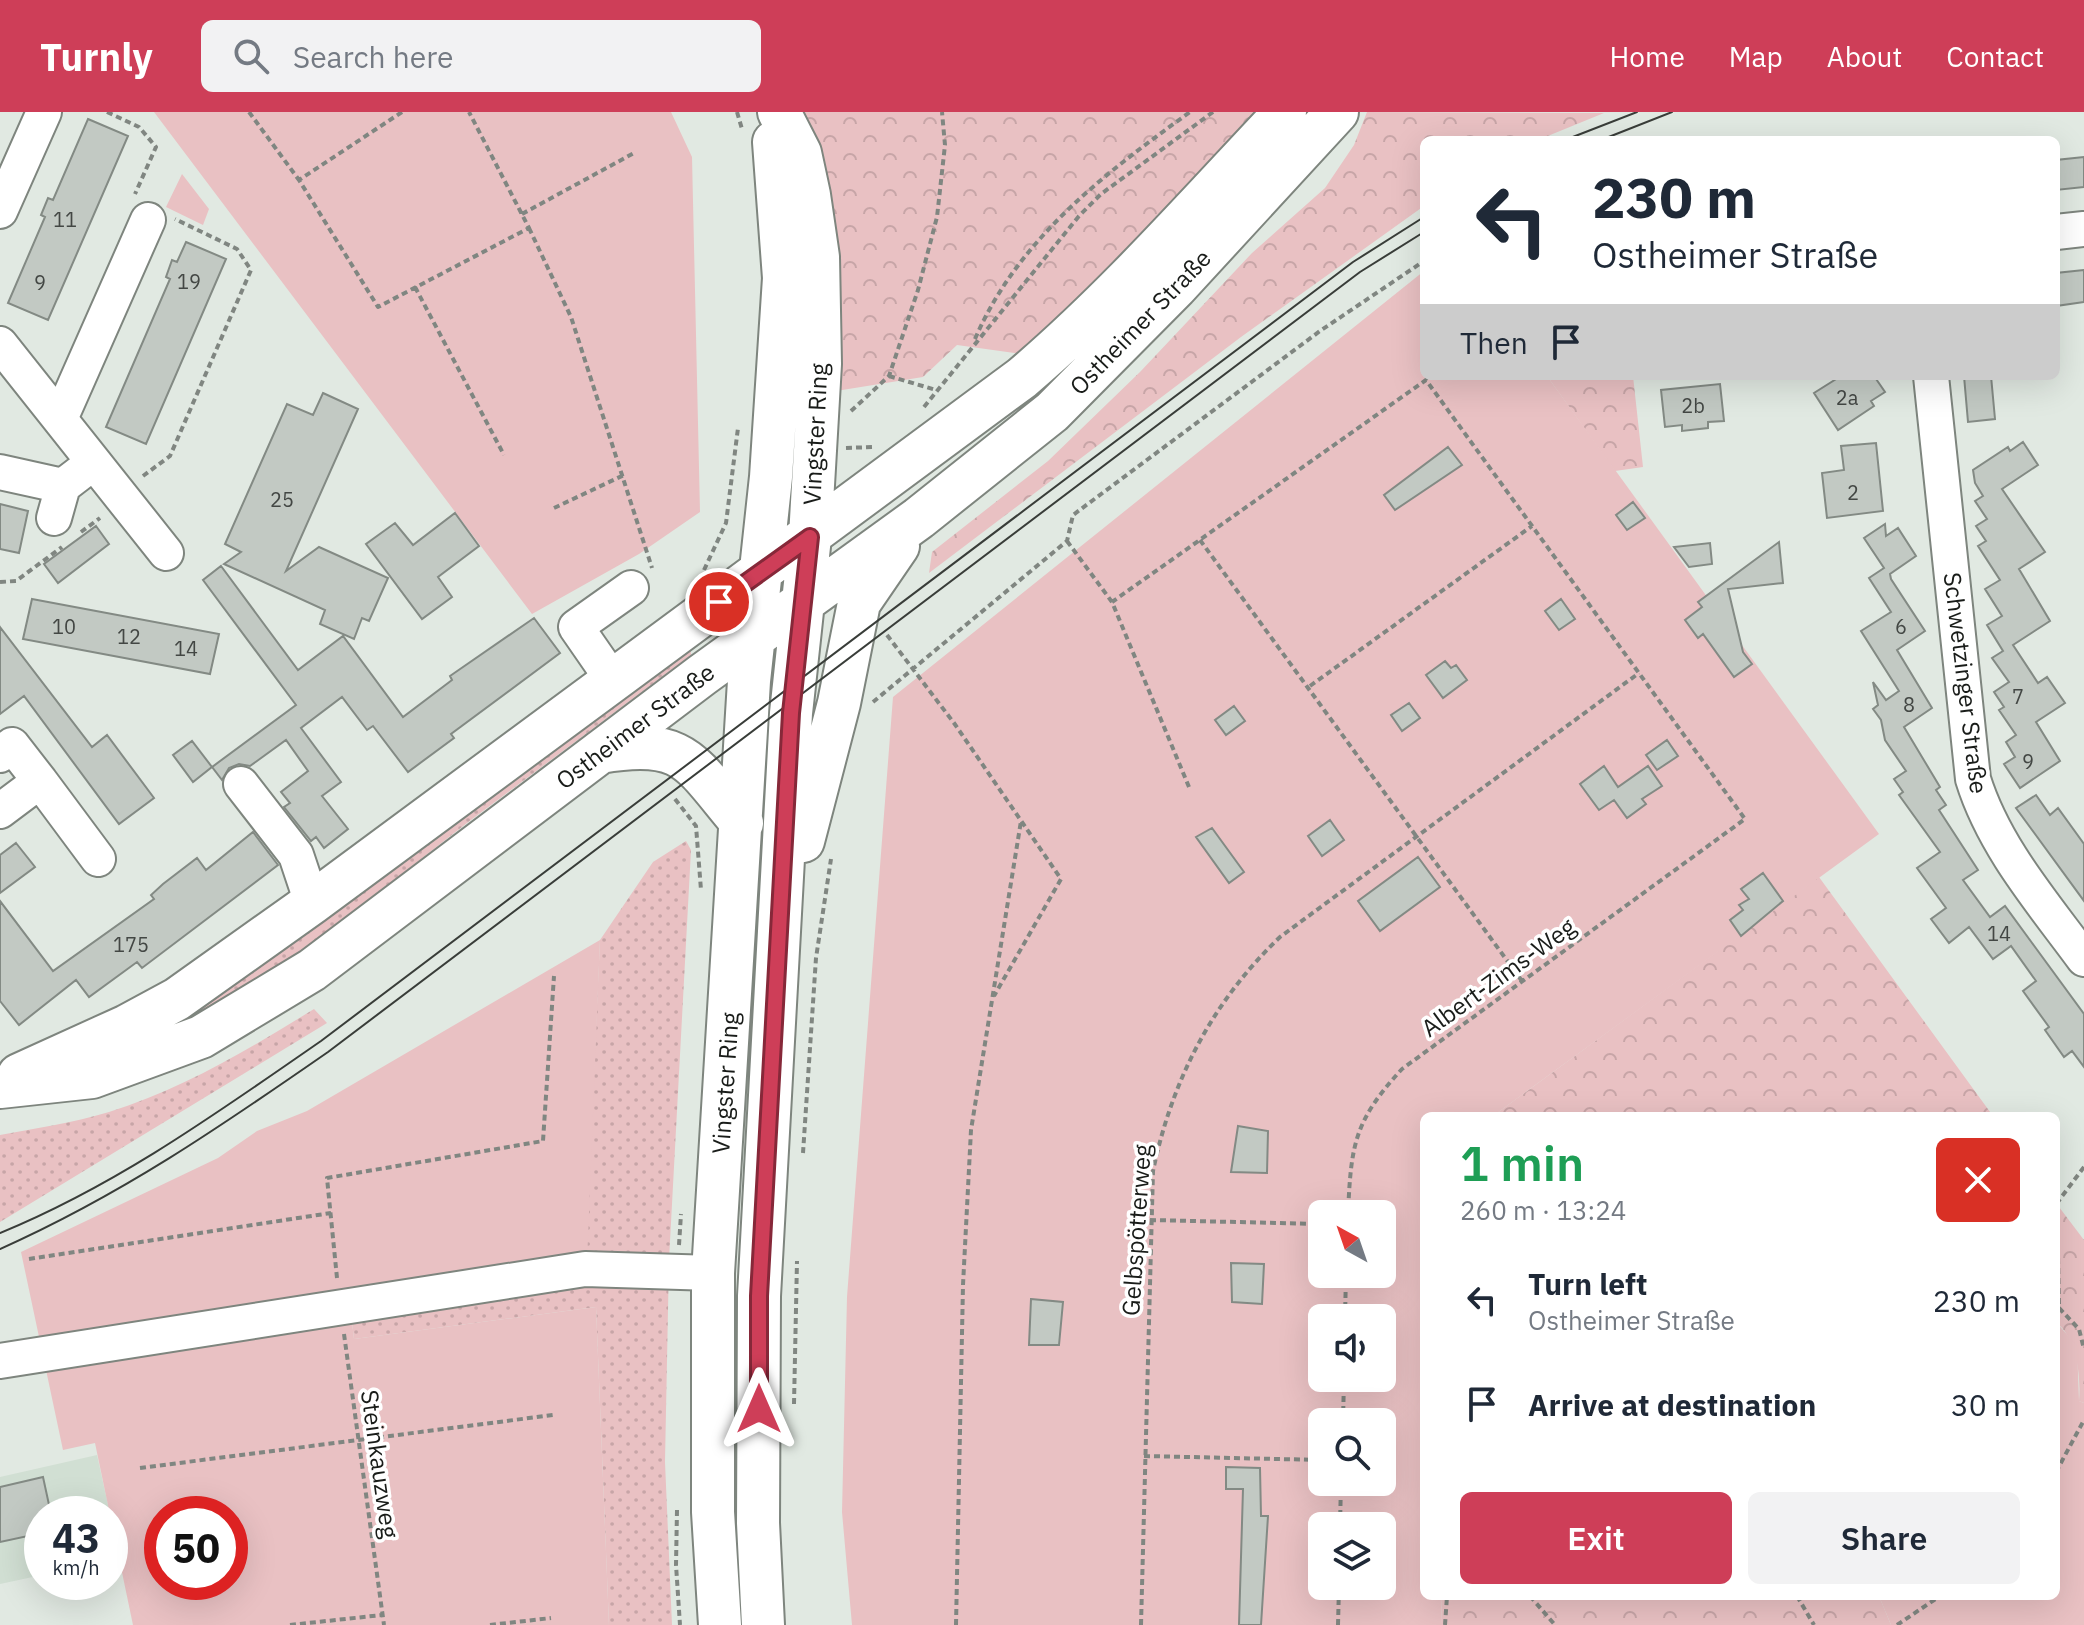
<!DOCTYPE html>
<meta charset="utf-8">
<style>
:root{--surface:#fff;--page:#f2f2f3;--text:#1f2937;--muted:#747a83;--accent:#ce3e58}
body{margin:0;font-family:"IBM Plex Sans",sans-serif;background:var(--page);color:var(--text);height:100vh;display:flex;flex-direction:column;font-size:30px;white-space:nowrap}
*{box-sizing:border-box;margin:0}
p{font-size:26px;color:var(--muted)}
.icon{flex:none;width:44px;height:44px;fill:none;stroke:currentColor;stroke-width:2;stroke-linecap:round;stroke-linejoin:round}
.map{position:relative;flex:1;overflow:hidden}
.panel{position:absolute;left:1420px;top:1000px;width:640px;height:488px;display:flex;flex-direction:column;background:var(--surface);border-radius:12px;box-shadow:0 8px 32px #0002}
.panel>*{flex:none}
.guide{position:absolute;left:1420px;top:24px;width:640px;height:244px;border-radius:12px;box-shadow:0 8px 32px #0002;background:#fff;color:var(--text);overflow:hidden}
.needle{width:52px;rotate:320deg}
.fabs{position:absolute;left:1308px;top:1088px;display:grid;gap:16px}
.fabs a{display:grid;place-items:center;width:88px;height:88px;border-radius:12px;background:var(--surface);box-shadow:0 8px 32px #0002;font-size:40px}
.speed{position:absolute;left:24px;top:1384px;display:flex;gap:16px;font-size:40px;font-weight:700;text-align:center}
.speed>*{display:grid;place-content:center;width:104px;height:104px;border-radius:50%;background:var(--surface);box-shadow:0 8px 32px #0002;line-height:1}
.speed small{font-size:20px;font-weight:400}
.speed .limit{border:12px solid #d22;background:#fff;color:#111}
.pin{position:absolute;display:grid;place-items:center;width:68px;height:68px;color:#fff;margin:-34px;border:4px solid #fff;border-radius:50%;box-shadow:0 2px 8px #0007}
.me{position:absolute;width:88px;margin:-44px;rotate:0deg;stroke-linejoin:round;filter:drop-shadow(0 0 6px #0008)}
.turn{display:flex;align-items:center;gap:28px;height:168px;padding:0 40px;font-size:36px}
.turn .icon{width:104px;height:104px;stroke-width:2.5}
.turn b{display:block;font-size:56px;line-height:68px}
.then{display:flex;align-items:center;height:76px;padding:0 40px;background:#0003;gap:16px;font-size:30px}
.round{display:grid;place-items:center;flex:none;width:84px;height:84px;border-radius:12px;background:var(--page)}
.summary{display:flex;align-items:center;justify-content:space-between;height:136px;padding:0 40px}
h1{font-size:48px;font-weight:600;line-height:60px;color:#1e9e55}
.primary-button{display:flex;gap:16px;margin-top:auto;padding:16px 40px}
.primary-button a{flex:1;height:92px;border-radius:12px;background:var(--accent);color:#fff;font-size:32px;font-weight:600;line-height:92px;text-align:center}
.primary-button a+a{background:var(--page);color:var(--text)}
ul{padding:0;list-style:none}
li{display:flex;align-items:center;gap:24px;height:104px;padding:0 40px}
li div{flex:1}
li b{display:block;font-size:30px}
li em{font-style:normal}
header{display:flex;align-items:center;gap:48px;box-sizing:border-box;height:112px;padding:0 40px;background:var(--accent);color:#fff}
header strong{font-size:38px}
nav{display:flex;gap:44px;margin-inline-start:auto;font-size:28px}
.search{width:560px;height:72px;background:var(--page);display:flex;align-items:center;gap:20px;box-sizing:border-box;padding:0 28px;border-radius:12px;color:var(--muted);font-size:30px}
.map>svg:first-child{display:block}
.built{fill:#d1dfd3}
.grass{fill:url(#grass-dots)}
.forest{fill:url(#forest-crowns)}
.green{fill:#e9c1c3;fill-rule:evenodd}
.building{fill:#c2c9c3;stroke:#838a84;stroke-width:2}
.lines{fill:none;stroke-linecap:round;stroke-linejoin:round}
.minor-casing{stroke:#7e857e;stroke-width:38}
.major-casing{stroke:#7e857e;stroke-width:46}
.path{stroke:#808681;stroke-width:4;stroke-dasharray:6 4;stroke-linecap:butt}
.minor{stroke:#fff;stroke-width:34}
.major{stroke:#fff;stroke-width:42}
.tram{stroke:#393d39;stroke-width:2}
.route-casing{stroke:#862839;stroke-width:20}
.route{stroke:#ce3e58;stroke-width:14}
.labels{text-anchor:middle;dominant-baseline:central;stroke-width:7;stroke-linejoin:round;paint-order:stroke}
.number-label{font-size:20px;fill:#434744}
.street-label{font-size:24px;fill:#191c19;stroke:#fff}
</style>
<header>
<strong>Turnly</strong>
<div class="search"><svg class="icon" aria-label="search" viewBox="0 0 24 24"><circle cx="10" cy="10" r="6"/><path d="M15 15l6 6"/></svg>Search here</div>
<nav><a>Home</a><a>Map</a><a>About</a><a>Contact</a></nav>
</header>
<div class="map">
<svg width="2084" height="1513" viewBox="0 0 2084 1513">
<defs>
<pattern id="grass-dots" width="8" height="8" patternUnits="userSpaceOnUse" patternTransform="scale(2)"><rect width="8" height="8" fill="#e9c1c3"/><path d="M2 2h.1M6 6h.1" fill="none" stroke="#c7a5a7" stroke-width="1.8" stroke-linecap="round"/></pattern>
<pattern id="forest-crowns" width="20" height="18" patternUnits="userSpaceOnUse" patternTransform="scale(2)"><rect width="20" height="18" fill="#e9c1c3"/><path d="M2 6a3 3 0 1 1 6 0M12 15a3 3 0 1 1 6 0" fill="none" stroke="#c7a5a7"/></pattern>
</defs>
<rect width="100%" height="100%" fill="#e1e9e2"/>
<path class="built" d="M97 1343 110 1402H42V1463L0 1472V1365Z"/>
<path class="grass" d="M690 526 691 543 467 711 249 882 146 927Z
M686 729 691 738 669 1148 665 1350 672 1513H609L596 1195 354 1227 352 1210 585 1154 600 828 653 750Z
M314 897 327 911 0 1110V1023C37 1016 73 1011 109 1000 183 977 249 937 314 897Z"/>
<path class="forest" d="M796 0H1263L1028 243 957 233 923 265 836 279Z
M1367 0 1604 1 1538 28H1424V94L1241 225 929 461 932 440 1048 349 1140 260 1252 141 1325 76 1354 33Z
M1547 264H1633L1643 355 1615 359Z
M1819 765 1993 1004H1493Z
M2056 1091 2084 1128V1291L2079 1289C2081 1263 2077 1227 2056 1210Z
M1442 1484H1879L1891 1513H1441Z"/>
<path class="green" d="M154 0H671L692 45 700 400 639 442 532 502Z
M182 62 209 97 203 113 166 95Z
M1424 159V264H1547L1879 722 1493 1004H1424V1484H1442L1441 1513H852L842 1400 847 1185 893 585ZM1322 1102H1382V1162H1322ZM1322 1206H1382V1266H1322ZM1322 1310H1382V1370H1322ZM1322 1414H1382V1474H1322Z
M600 828 586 1175 352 1210 354 1227 596 1195 609 1513H133L95 1331 63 1338 21 1140 218 1046 257 1019 307 999ZM162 1402H230V1470H162Z
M2056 1210 2077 1234 2079 1289 2084 1291V1513H1891L1879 1484H2056Z"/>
<path class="building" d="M88 7 128 24 48 208 8 191 45 105 41 103 48 86 53 88Z
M2084 45V75L2056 78V48Z
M186 130 226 147 146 332 106 315 170 167 166 165 172 148 177 150Z
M2084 158V190L2056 194V161Z
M1841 264H1874L1885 280 1871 289 1874 294 1838 318 1814 281Z
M1964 264H1991L1995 307 1968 310Z
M1720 272 1724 309 1708 310V316L1682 319V313L1665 315 1661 278Z
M323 281 358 297 286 459 319 435 388 466 369 509 362 506 354 527 320 512 325 498 224 452 241 440 225 432 287 292 313 303Z
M2023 330 2038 353 2002 377 2045 440 2019 457 2050 509 2013 533 2038 571 2047 565 2065 591 2036 610 2060 649 2020 676 2004 652 2015 645 2006 630 2016 623 1999 598 2004 595 1994 580 2009 570 1992 546 2003 539 1987 513 2002 504 1985 477 2000 468 1978 434 1986 429 1976 414 1987 407 1975 389 1983 384 1975 371 1973 358 2008 335 2010 339Z
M1876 331 1883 399 1827 406 1822 361 1844 358 1841 334Z
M1448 335 1462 353 1395 398 1384 383Z
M1633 390 1645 406 1627 418 1616 403Z
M0 392 28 399 19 441 0 437Z
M455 401 479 434 438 465 452 485 422 507 366 432 395 411 413 433Z
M1885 412 1886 424 1898 416 1916 444 1890 462 1891 467 1925 519 1897 538 1932 596 1904 615 1940 675 1936 678 1946 693 1939 698 1978 758 1963 768 1990 805 2005 794 2084 902V955L2072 939 2064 945 2045 918 2049 915 2023 879 2036 869 2011 834 1993 847 1969 815 1949 831 1931 807 1946 796 1917 756 1940 740 1899 683 1903 680 1894 667 1906 659 1885 628 1881 608 1873 597 1878 593 1873 570 1886 588 1899 579 1861 519 1891 500 1869 466 1884 456 1864 426Z
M96 414 109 432 58 471 44 452Z
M1779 430 1783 471 1728 477 1743 540 1752 552 1734 565 1703 522 1698 526 1685 508 1702 495 1698 490Z
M1710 431 1712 452 1689 455 1674 435Z
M221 454 298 558 343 524 403 605 452 568 450 564 534 506 560 541 451 622 454 626 408 660 373 614 367 618 342 585 301 616 341 670 322 684 348 717 324 736 316 725 311 729 284 695 290 691 281 680 308 659 286 628 250 654 239 652 229 656 222 668 212 655 193 670 173 643 192 629 212 655 296 593 203 468Z
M32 487 219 522 210 562 23 527Z
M1561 487 1575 507 1559 518 1545 499Z
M0 515 92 635 107 623 154 686 119 712 24 584 0 602Z
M1445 549 1451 556 1456 553 1467 568 1443 586 1426 563Z
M1409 591 1420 606 1402 619 1391 603Z
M1234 594 1245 609 1226 623 1215 608Z
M1667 628 1678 644 1657 658 1646 643Z
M1604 654 1618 675 1648 654 1662 674 1642 687 1646 692 1627 706 1614 688 1599 698 1580 672Z
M2036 683 2050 703 2058 696 2084 732V789L2016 696Z
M1330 708 1344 728 1322 744 1308 724Z
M1212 716 1244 760 1229 771 1196 725Z
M253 720 278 753 142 856 137 850 89 885 76 868 19 913 0 889V789L53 859 154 787 151 783 163 772 197 746 206 758Z
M16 731 35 755 0 781V743Z
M1418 745 1440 775 1380 819 1358 789Z
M1763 761 1783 789 1741 824 1730 808 1743 798 1739 793 1749 787 1741 777Z
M1238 1014 1268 1019 1267 1061 1231 1060Z
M1231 1151 1264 1152 1262 1192 1232 1190Z
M1031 1187 1063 1190 1059 1233H1029Z
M1226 1355 1260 1356 1261 1404H1268L1261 1513H1239L1243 1377H1226Z
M43 1365 51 1402H42V1421L0 1430V1375Z"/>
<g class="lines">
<defs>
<path id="minor" d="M0 99 44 0
M2056 120 2084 117
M0 232 166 441
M1931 264 1973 667C1994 735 2043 791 2084 847
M60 307 148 108
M0 360 63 374 93 351
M54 406 63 374
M612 567 576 515 631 476
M0 643 12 633 40 669 0 699
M40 669 98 747
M241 672 296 743 312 791
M0 1249 585 1157 713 1161"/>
<path id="major" d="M600 640C686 625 690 650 742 711
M803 729 839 591 859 491 898 434
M19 963 127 914 177 887 312 791 1022 266C1117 185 1199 91 1285 0
M0 975 92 965 201 925 312 858 702 563 919 406 1052 300 1176 175 1337 0
M720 1513 713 1400V1161L749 569 771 365 784 166 774 30
M763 1513 758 1411 759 1184 791 601 810 425 820 252 818 145 809 83 800 41 779 0"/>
</defs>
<use href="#minor" class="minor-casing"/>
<use href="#major" class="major-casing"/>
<path class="path" d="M107 0 139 15 156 35 135 82
M249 0 299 68
M402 0 299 68 378 195 529 116 469 0
M737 0 742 17
M522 102 634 41
M529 116 571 205 652 456
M415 175 504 343
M975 227C1018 127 1104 62 1190 0
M889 264 936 278
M924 295 1079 104 1101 82 1213 0
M851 299 889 264 918 178 937 105 945 33 942 0
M846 336 872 335
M143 364 170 344 251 158 237 137 175 107
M554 396 624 363
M81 420 100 406
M1200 428 1522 869
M1067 429 1112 490
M704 458 726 411 738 316
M0 470 16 469 62 435
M887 523 954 611 1061 767 994 884
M1310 574 1532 414
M873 590 1067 429 1073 403 1320 219 1424 149
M1189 675 1112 490 1426 268 1745 707 1402 957C1354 1009 1351 1033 1348 1102
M675 687 696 714 701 778
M803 1041 816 846 831 747
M2084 1055 2057 1091 2059 1196 2079 1217 2084 1237
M1150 1108 1322 1112
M679 1133 681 1102
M29 1147 331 1101
M337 1166 327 1066 543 1029 554 864
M1345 1206 1346 1162
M344 1222 384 1513
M794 1292 797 1149
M1343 1310 1344 1266
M1144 1344 1322 1348
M140 1356 553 1303
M2056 1360 2084 1308
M677 1398 676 1453 680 1513
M1340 1414 1341 1370
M1530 1484 1555 1513
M1797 1484 1814 1513
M290 1513 382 1503
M490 1513 551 1506
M956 1513 963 1173 971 1018 1021 709
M1141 1513 1153 1059C1172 968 1212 890 1280 825L1639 561
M1338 1513 1339 1474
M1445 1513 1447 1484
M1897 1513 1940 1484"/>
<use href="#minor" class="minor"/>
<use href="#major" class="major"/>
<path class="tram" d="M1565 28 1637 0
M1601 28 1672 0
M0 1121C117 1073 217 1001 321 929L1353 150 1424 105
M0 1137C121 1083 220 1015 328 940L1360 160 1424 120"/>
</g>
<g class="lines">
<defs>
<path id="route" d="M719 490 810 425 791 601 759 1184V1297"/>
</defs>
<use href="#route" class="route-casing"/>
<use href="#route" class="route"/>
</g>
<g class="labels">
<g class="number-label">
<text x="65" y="107">11</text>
<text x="189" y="169">19</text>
<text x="40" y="170">9</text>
<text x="1847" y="285">2a</text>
<text x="1693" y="293">2b</text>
<text x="1853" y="380">2</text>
<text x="282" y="387">25</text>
<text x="64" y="514">10</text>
<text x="1901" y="514">6</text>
<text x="129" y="524">12</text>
<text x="186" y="536">14</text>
<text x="2018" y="584">7</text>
<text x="1909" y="592">8</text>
<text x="2028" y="649">9</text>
<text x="1999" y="821">14</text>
<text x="131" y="832">175</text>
</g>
<g class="street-label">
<text transform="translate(1140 210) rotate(-46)">Ostheimer Straße</text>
<text transform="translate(815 322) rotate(-87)">Vingster Ring</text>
<text transform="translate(1966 571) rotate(83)">Schwetzinger Straße</text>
<text transform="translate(635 614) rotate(-37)">Ostheimer Straße</text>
<text transform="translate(1498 865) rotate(-36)">Albert-Zims-Weg</text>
<text transform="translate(725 971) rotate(-86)">Vingster Ring</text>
<text transform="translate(1136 1118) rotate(-86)">Gelbspötterweg</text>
<text transform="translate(380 1352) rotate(82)">Steinkauzweg</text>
</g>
</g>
</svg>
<div class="fabs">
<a><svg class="needle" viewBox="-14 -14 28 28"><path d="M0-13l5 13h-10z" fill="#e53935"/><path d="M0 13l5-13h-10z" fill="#747a83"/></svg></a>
<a><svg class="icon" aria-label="sound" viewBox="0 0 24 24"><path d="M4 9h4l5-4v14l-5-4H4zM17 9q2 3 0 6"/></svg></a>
<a><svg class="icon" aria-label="search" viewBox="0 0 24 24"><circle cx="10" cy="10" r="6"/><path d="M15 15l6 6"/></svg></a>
<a><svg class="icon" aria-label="layers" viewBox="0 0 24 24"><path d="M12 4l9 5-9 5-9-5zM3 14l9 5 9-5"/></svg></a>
</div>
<div class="speed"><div>43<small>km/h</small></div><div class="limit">50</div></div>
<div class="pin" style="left:719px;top:490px;background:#d93025"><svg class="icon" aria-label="arrive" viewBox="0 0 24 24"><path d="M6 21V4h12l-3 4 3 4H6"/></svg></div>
<svg class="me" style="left:759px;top:1297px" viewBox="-20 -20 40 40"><path d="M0-17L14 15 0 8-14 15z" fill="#ce3e58" stroke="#fff" stroke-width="4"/></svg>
<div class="guide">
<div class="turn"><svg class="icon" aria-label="left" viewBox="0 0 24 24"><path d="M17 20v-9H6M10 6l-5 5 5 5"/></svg><div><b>230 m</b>Ostheimer Straße</div></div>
<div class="then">Then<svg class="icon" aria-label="arrive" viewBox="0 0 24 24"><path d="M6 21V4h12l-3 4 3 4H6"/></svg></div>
</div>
<section class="panel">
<div class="summary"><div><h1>1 min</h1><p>260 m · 13:24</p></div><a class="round" style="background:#d93025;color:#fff"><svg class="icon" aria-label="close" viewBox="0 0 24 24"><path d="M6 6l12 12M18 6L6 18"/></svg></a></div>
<ul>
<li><svg class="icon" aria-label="left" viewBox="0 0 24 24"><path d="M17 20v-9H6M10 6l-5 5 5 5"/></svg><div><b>Turn left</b><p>Ostheimer Straße</p></div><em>230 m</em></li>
<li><svg class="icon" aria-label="arrive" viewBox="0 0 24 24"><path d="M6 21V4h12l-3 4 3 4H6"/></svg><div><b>Arrive at destination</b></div><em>30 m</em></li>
</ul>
<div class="primary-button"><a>Exit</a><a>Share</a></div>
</section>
</div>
